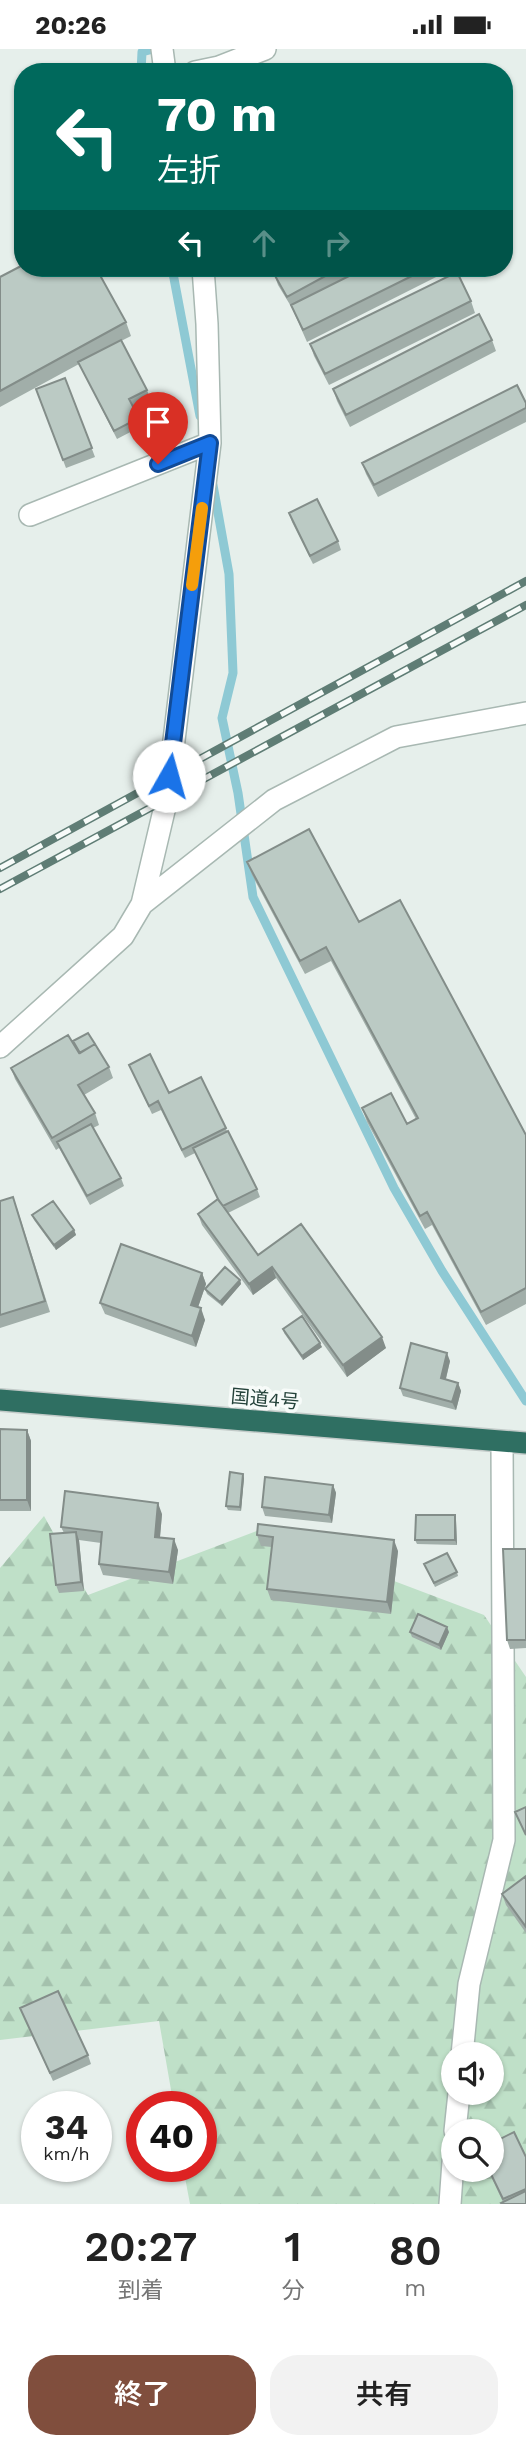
<!DOCTYPE html>
<html lang="ja">
<meta charset="utf-8">
<style>
:root{--surface:#fff;--page:#f2f2f2;--text:#222;--muted:#767676;--accent:#804e3d}
body{margin:0;font-family:"Work Sans","Noto Sans JP",sans-serif;background:var(--page);color:var(--text);height:100vh;display:flex;flex-direction:column;font-size:26px;white-space:nowrap}
*{box-sizing:border-box;margin:0}
p{font-size:23px;color:var(--muted)}
.icon{flex:none;width:38px;height:38px;fill:none;stroke:currentColor;stroke-width:2;stroke-linecap:round;stroke-linejoin:round}
.map{position:relative;height:2155px;overflow:hidden}
.sheet{display:flex;flex-direction:column;background:var(--surface);flex:1}
.sheet>*{flex:none}
.guide{position:absolute;left:14px;top:14px;width:499px;height:214px;border-radius:28px;box-shadow:0 2px 5px #0004;background:#00695c;color:#fff;overflow:hidden}
.controls{position:absolute;left:441px;top:1993px;display:grid;gap:14px}
.controls a{display:grid;place-items:center;width:63px;height:63px;border-radius:50%;background:var(--surface);box-shadow:0 2px 5px #0004;font-size:35px}
.speed{position:absolute;left:21px;top:2042px;display:flex;gap:14px;font-size:35px;font-weight:700;text-align:center}
.speed>*{display:grid;place-content:center;width:91px;height:91px;border-radius:50%;background:var(--surface);box-shadow:0 2px 5px #0004;line-height:1}
.speed small{font-size:18px;font-weight:400}
.speed .limit{border:10px solid #d22;background:#fff;color:#111}
.pin{position:absolute;display:grid;place-items:center;width:60px;height:60px;color:#fff;margin:-72px -30px;border-radius:50% 50% 50% 0;rotate:-45deg;box-shadow:0 0 7px #0007}
.pin .icon{rotate:45deg}
.me{position:absolute;width:77px;margin:-38px;rotate:7deg;stroke-linejoin:round;filter:drop-shadow(0 0 5px #0008)}
.turn{display:flex;align-items:center;gap:24px;height:147px;padding:0 28px;font-size:32px}
.turn .icon{width:91px;height:91px;stroke-width:2.5}
.turn b{display:block;font-size:49px;line-height:60px}
.lanes{display:flex;align-items:center;height:66px;padding:0 28px;background:#0003;justify-content:center;gap:35px;direction:ltr}
.lanes .off{opacity:.35}
.eta{display:flex;justify-content:space-evenly;align-items:center;height:119px;text-align:center}
.eta b{font-size:42px;font-weight:600;line-height:49px}
.action{display:flex;gap:14px;margin-top:auto;padding:14px 28px}
.action a{flex:1;height:80px;border-radius:28px;background:var(--accent);color:#fff;font-size:28px;font-weight:600;line-height:80px;text-align:center}
.action a+a{background:var(--page);color:var(--text)}
.status{display:flex;justify-content:space-between;align-items:center;height:49px;padding:0 35px;background:var(--surface);direction:ltr}
.status svg{height:19px;fill:currentColor}
.map>svg:first-child{display:block}
.forest{fill:url(#forest-firs);fill-rule:evenodd}
.lines{fill:none;stroke-linecap:round;stroke-linejoin:round}
.stream{stroke:#8ec9d4;stroke-width:9}
.minor-casing{stroke:#a8b8b2;stroke-width:24}
.highway-casing{stroke:#c2cac8;stroke-width:24}
.minor{stroke:#fff;stroke-width:21}
.highway{stroke:#2f6f62;stroke-width:21}
.rail-casing{stroke:#5f7d75;stroke-width:8}
.rail{stroke:#f7fbf9;stroke-width:5;stroke-dasharray:16;stroke-linecap:butt}
.wall{fill:#a1aea9}
.shaded-wall{fill:#838d89}
.building{fill:#bbcac4;stroke:#838d89;stroke-width:2}
.route-casing{stroke:#114b97;stroke-width:18}
.route{stroke:#1a73e8;stroke-width:12}
.slow{stroke:#f59e0b;stroke-width:12}
.labels{text-anchor:middle;dominant-baseline:central;stroke-width:7;stroke-linejoin:round;paint-order:stroke}
.street-label{font-size:19px;fill:#24423a;stroke:#f7fbf9}
</style>
<div class="status"><b>20:26</b><svg viewBox="0 0 49 12"><path d="M0 12V9h3v3zM5 12V6h3v6zM10 12V3h3v9zM15 12V0h3v12zM26 1h20v11H26zM47 4h2v5h-2z"/></svg></div>
<div class="map">
<svg width="526" height="2155" viewBox="0 0 526 2155">
<defs>
<pattern id="forest-firs" width="22" height="20" patternUnits="userSpaceOnUse" patternTransform="scale(1.75)"><rect width="22" height="20" fill="#bfe0c8"/><path d="M5 1l3.5 6h-7zM16 11l3.5 6h-7z" fill="#a4c1ad"/></pattern>
</defs>
<rect width="100%" height="100%" fill="#e6efeb"/>
<path class="forest" d="M44 1467 88 1546 259 1481 484 1566 526 1628V2155H190L183 2118H201V2058H174L159 1972 0 1991V1519ZM453 2006H492V2044H453ZM453 2082H492V2121H453Z"/>
<g class="lines">
<path class="stream" d="M141 23 142 3 153 0
M172 219 200 367
M213 436 229 525 233 624 222 669 238 744 253 848 394 1139 442 1222 526 1352"/>
<defs>
<path id="minor" d="M162 0 165 23
M195 23 219 18 265 0
M30 466 210 394
M142 855 274 751 396 688 526 664
M0 998 123 887 142 855 167 749 210 394 207 275 203 219
M462 2006 469 1935 504 1791 502 1393
M455 2082 459 2044
M450 2155 453 2113"/>
<path id="highway" d="M0 1351 526 1394"/>
</defs>
<use href="#minor" class="minor-casing"/>
<use href="#highway" class="highway-casing"/>
<use href="#minor" class="minor"/>
<use href="#highway" class="highway"/>
<defs>
<path id="rail" d="M0 819 526 532
M0 840 526 556"/>
</defs>
<use href="#rail" class="rail-casing"/>
<use href="#rail" class="rail"/>
</g>
<path class="wall" d="M285 219H454L307 293 292 259 278 236 274 225Z
M0 228 126 273 131 287 121 292 147 341 150 349 133 358 142 377 117 390 79 315 0 358Z
M471 252 475 264 329 336 314 307 310 295Z
M492 291 496 302 350 378 337 352 333 340Z
M65 329 95 408 66 419 36 340Z
M526 354V373L378 448 366 425 362 414Z
M289 464 338 492 341 501 313 515 292 473Z
M247 813 359 873 526 1086V1255L486 1276 432 1176 425 1180 367 1073 362 1059 407 1075 416 1070 331 912 305 925 252 826Z
M74 995 109 1018 113 1029 84 1046 95 1064 99 1076 93 1079 121 1129 124 1137 90 1156 59 1099 56 1101 15 1030 11 1019Z
M129 1016 169 1044 201 1028 227 1082 257 1140 260 1148 228 1164 258 1206 386 1299 347 1328 276 1229 253 1246 202 1176 198 1165 218 1151 195 1104 185 1109 161 1061 152 1065Z
M0 1152 17 1159 50 1263 0 1279Z
M32 1166 74 1181 76 1186 56 1201 34 1171Z
M202 1224 206 1235 198 1258 205 1271 196 1298 105 1265 100 1254Z
M240 1231 241 1235 222 1257 207 1245 205 1240Z
M283 1280 322 1298 303 1311 284 1284Z
M450 1312 446 1330 458 1334 461 1342 456 1361 403 1347 400 1339Z
M0 1380 27 1381 31 1392V1462H0Z
M244 1429 241 1462 228 1461 226 1457Z
M333 1436 336 1444 332 1474 265 1467 262 1458Z
M162 1465 160 1488 178 1501 173 1535 103 1526 99 1515 101 1494 79 1491 84 1542 59 1544 56 1536 64 1484 61 1478Z
M455 1466 456 1471 457 1496 417 1495 415 1491Z
M257 1486 398 1502 391 1565 271 1551 267 1540 272 1498 261 1497Z
M526 1500V1599L510 1600 507 1591Z
M424 1515 457 1523 458 1527 435 1538Z
M410 1583H449L441 1601 412 1588Z
M526 1827V1884L506 1856 502 1845Z
M20 1959 88 2006 91 2015 53 2032Z
M526 2108V2155L503 2153 488 2121H492Z"/>
<path class="shaded-wall" d="M74 1181 76 1186 56 1201 54 1196Z
M272 1218 276 1229 253 1246 249 1235Z
M202 1224 206 1235 195 1267 191 1256Z
M240 1231 241 1235 222 1257 220 1253Z
M201 1259 205 1271 196 1298 192 1287Z
M382 1288 386 1299 347 1328 343 1316Z
M320 1294 322 1298 303 1311 302 1307Z
M447 1304 450 1312 444 1337 441 1329Z
M458 1334 461 1342 456 1361 452 1353Z
M27 1381 31 1392V1462L27 1451Z
M243 1425 244 1429 241 1462 240 1458Z
M333 1436 336 1444 332 1474 329 1466Z
M158 1454 162 1465 159 1499 155 1488Z
M455 1466 456 1471 457 1496 455 1491Z
M76 1483 79 1491 84 1542 81 1533Z
M174 1490 178 1501 173 1535 169 1523Z
M394 1491 398 1502 391 1565 387 1553Z
M447 1578 449 1583 441 1601 439 1596Z"/>
<path class="building" d="M23 216V219H96L126 273 0 342V228Z
M285 219H340L287 248 274 225Z
M365 219H428L303 281 291 256Z
M457 223 471 252 325 325 310 295Z
M479 265 492 291 346 366 333 340Z
M121 291 147 341 129 350 139 369 114 382 78 313Z
M65 329 92 399 63 411 36 340Z
M517 336 526 354V359L374 436 362 414Z
M317 450 338 492 310 507 289 464Z
M309 780 359 873 400 851 526 1086V1239L481 1263 427 1163 420 1167 362 1059 391 1044 407 1075 418 1069 326 898 300 912 247 813Z
M88 984 95 995 80 1004 73 992Z
M68 986 79 1004 95 995 109 1018 78 1036 95 1064 52 1089 11 1019Z
M150 1005 169 1044 201 1028 226 1079 182 1101 158 1052 149 1057 129 1016Z
M91 1075 121 1129 87 1147 57 1093Z
M228 1082 257 1140 223 1157 219 1152 193 1099Z
M13 1148 45 1252 0 1266V1152Z
M218 1150 258 1206 301 1175 382 1288 343 1316 272 1218 249 1235 198 1165Z
M53 1152 74 1181 54 1196 32 1166Z
M121 1195 202 1224 191 1256 201 1259 192 1287 100 1254Z
M225 1218 240 1231 220 1253 205 1240Z
M302 1267 320 1294 302 1307 283 1280Z
M411 1294 447 1304 441 1329 458 1334 452 1353 400 1339Z
M0 1380 27 1381V1451H0Z
M230 1423 243 1425 240 1458 226 1457Z
M265 1428 333 1436 329 1466 262 1458Z
M65 1442 158 1454 155 1488 174 1490 169 1523 99 1515 102 1483 61 1478Z
M416 1466H455V1491H415Z
M258 1475 394 1491 387 1553 267 1540 273 1488 257 1486Z
M76 1483 81 1533 56 1536 50 1485Z
M503 1500H526V1591H507Z
M447 1504 457 1523 434 1534 424 1515Z
M418 1565 447 1578 439 1596 410 1583Z
M526 1758V1786L515 1763Z
M526 1827V1878L502 1845Z
M58 1942 88 2006 50 2024 20 1959Z
M514 2083 526 2108V2140L503 2150 489 2121H492V2094Z
M526 2142V2155H502L501 2154Z"/>
<g class="lines">
<defs>
<path id="route" d="M158 415 210 394 169 727"/>
</defs>
<use href="#route" class="route-casing"/>
<use href="#route" class="route"/>
<path class="slow" d="M192 536 202 459"/>
</g>
<g class="labels">
<g class="street-label">
<text transform="translate(265 1350) rotate(5)">国道4号</text>
</g>
</g>
</svg>
<div class="controls">
<a><svg class="icon" aria-label="sound" viewBox="0 0 24 24"><path d="M4 9h4l5-4v14l-5-4H4zM17 9q2 3 0 6"/></svg></a>
<a><svg class="icon" aria-label="search" viewBox="0 0 24 24"><circle cx="10" cy="10" r="6"/><path d="M15 15l6 6"/></svg></a>
</div>
<div class="speed"><div>34<small>km/h</small></div><div class="limit">40</div></div>
<div class="pin" style="left:158px;top:415px;background:#d93025"><svg class="icon" aria-label="arrive" viewBox="0 0 24 24"><path d="M6 21V4h12l-3 4 3 4H6"/></svg></div>
<svg class="me" style="left:169px;top:727px" viewBox="-20 -20 40 40"><circle r="19" fill="#fff"/><path d="M0-13L10 11 0 6-10 11z" fill="#1a73e8"/></svg>
<div class="guide">
<div class="turn"><svg class="icon" aria-label="left" viewBox="0 0 24 24"><path d="M17 20v-9H6M10 6l-5 5 5 5"/></svg><div><b>70 m</b>左折</div></div>
<div class="lanes"><svg class="icon" aria-label="left" viewBox="0 0 24 24"><path d="M17 20v-9H6M10 6l-5 5 5 5"/></svg><svg class="icon off" aria-label="ahead" viewBox="0 0 24 24"><path d="M12 20V5M6 11l6-6 6 6"/></svg><svg class="icon off" aria-label="right" viewBox="0 0 24 24"><path d="M7 20v-9h11M14 6l5 5-5 5"/></svg></div>
</div>
</div>
<section class="sheet">
<div class="eta">
<div><b>20:27</b><p>到着</p></div>
<div><b>1</b><p>分</p></div>
<div><b>80</b><p>m</p></div>
</div>
<div class="action"><a>終了</a><a>共有</a></div>
</section>
